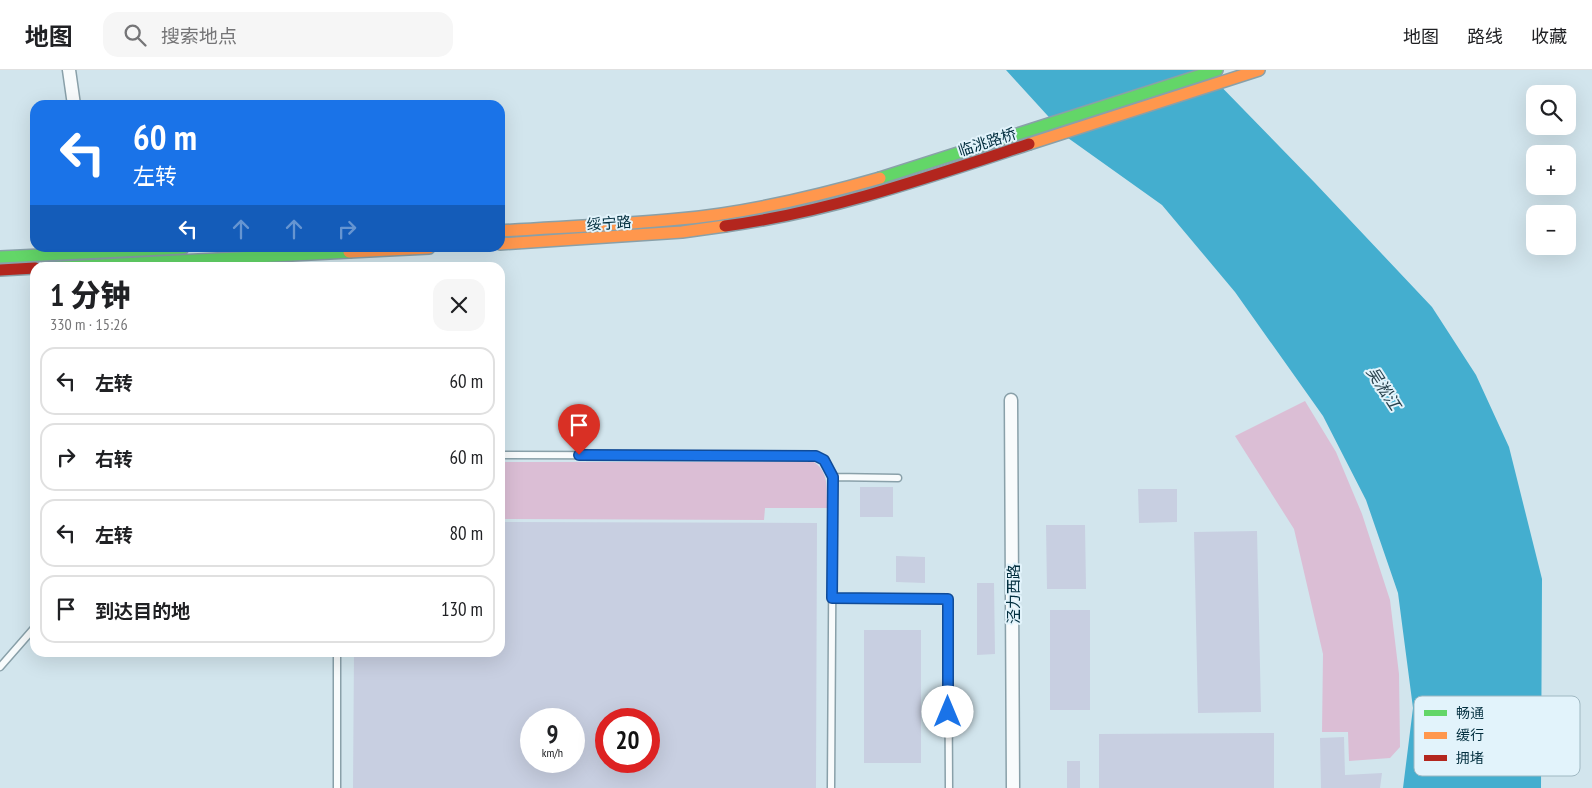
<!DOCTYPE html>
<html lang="zh">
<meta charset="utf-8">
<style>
:root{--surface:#fff;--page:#f6f6f6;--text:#202124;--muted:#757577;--line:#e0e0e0}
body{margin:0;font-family:"PT Sans Narrow","Noto Sans SC",sans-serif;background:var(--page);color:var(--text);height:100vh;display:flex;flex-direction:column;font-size:19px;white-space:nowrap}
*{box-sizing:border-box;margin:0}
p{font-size:16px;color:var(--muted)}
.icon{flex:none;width:28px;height:28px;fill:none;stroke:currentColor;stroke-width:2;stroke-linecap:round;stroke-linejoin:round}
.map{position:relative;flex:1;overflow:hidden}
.details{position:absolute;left:30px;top:192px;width:475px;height:395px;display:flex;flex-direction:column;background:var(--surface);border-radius:15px;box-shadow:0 5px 20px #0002}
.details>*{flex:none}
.top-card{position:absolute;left:30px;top:30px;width:475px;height:152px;border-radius:15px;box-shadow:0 5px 20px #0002;background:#1a73e8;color:#fff;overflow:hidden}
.controls{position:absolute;left:1526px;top:15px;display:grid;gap:10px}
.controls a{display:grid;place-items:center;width:50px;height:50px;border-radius:10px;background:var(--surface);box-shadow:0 5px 20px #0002;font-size:25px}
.speed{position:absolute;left:520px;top:638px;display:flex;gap:10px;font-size:25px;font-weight:700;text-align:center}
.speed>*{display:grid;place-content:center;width:65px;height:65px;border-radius:50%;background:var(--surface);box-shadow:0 5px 20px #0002;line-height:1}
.speed small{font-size:12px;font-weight:400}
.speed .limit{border:8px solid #d22;background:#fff;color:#111}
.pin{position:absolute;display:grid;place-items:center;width:42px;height:42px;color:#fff;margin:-51px -21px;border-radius:50% 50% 50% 0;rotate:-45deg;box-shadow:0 0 5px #0007}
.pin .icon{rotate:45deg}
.me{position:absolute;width:55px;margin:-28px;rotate:0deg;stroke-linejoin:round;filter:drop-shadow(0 0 4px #0008)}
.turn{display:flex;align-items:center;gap:18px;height:105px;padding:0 20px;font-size:22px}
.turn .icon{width:65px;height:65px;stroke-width:2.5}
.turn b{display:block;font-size:35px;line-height:42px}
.lanes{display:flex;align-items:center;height:48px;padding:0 20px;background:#0003;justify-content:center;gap:25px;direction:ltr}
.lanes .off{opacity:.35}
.round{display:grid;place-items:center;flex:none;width:52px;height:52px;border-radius:15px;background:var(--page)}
.headline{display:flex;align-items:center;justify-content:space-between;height:85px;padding:0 20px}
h1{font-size:30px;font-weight:800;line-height:38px}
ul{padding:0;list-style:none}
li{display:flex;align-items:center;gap:15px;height:68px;margin:0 10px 8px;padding:0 10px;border:2px solid var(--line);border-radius:15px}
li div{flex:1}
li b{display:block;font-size:19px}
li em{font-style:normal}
header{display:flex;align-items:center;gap:30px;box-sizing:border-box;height:70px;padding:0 25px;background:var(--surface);border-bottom:1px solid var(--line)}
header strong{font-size:24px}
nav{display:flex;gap:28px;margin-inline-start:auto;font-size:18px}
.search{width:350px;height:45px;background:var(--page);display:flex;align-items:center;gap:12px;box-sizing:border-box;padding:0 18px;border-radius:15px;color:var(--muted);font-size:19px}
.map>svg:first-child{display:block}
.green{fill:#dbbed5}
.water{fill:#44aecf}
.building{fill:#c8cfe1;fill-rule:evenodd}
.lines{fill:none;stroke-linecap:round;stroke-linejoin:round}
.lane-casing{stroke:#89a0a9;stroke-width:9}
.street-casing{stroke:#89a0a9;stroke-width:15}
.fast-casing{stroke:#89a0a9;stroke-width:14}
.slow-casing{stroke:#89a0a9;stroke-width:14}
.jam-casing{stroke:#89a0a9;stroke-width:14}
.lane{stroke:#f8fbfc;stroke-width:6}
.street{stroke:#f8fbfc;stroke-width:12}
.fast{stroke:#63d668;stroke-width:11}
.slow{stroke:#ff974d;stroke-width:11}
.jam{stroke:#b3261e;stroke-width:11}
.route-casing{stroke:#114b97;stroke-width:12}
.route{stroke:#1a73e8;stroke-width:9}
.labels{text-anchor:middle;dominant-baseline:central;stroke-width:4;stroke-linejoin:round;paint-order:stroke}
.street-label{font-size:15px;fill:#022e3e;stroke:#e2f3fb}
.water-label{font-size:16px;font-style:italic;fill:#28414c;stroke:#e2f3fb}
.key{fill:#e2f3fb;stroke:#9fb8c2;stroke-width:1}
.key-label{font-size:14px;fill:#022e3e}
</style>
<header>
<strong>地图</strong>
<div class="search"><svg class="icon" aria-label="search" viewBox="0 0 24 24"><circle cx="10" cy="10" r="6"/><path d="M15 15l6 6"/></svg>搜索地点</div>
<nav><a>地图</a><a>路线</a><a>收藏</a></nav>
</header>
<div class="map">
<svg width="1592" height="718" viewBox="0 0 1592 718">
<rect width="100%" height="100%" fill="#d2e5ed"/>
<path class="green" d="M1305 331 1336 382 1362 444 1390 530 1399 604 1400 677 1390 688 1349 691 1348 662H1322L1323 584 1294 459 1235 366Z
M500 392H814C830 403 826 420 827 438H765L764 450 500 449Z"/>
<path class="water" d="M1006 0H1205L1315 113 1432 237 1476 305 1509 377 1542 509 1541 718H1403L1413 638 1398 523 1366 430 1323 346 1235 222 1162 135 1068 68Z"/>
<path class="building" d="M860 417H893V447H860Z
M1138 419H1177V452L1139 453Z
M500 452 817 453 816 718H353L354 582H500ZM531 649H574V691H531ZM606 649H649V691H606Z
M1046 455H1085L1086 519H1047Z
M1257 461 1261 642 1198 643 1194 462Z
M896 486 925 487V513L896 512Z
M977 513H994L995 584 977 585Z
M1050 540H1090V640H1050Z
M864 560H921V693H864Z
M1274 663V718H1099V664Z
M1344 667 1345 705 1382 703 1380 718H1321L1320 668Z
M1067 691H1080V718H1067Z"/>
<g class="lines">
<defs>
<path id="lane" d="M500 385 816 386 824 390 833 407 831 718
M833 407 898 408
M832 528 948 529 949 718
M337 582V718
M0 597 35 557"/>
<path id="street" d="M69 0 74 35
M1011 330 1013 718"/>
<path id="fast" d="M880 108 1217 0
M0 187 183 178
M45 198 349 182"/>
<path id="slow" d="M1029 74 1259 0
M500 161C560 157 619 155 679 149 747 143 814 127 880 108
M500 174 682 162 725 156
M349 182 429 178"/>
<path id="jam" d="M725 156C829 142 929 107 1029 74
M0 200 35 198"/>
</defs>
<use href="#lane" class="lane-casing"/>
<use href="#street" class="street-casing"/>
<use href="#fast" class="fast-casing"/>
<use href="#slow" class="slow-casing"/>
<use href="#jam" class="jam-casing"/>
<use href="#lane" class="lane"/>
<use href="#street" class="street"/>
<use href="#fast" class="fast"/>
<use href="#slow" class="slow"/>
<use href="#jam" class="jam"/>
</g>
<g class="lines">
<defs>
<path id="route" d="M579 385 816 386 824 390 833 407 832 528 948 529V642"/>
</defs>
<use href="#route" class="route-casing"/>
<use href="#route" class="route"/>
</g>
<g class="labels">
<g class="street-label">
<text transform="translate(987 72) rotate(-18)">临洮路桥</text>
<text transform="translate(609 153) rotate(-4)">绥宁路</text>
<text transform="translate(1013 524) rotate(-90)">泾力西路</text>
</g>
<g class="water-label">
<text transform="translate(1384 318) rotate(57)">吴淞江</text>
</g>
</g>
<rect x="1414" y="626" width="166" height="80" rx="8" class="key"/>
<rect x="1424" y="640" width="23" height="6" fill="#63d668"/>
<rect x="1424" y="662" width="23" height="7" fill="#ff974d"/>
<rect x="1424" y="685" width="23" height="6" fill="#b3261e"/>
<g class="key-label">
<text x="1456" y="648">畅通</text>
<text x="1456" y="670">缓行</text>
<text x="1456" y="693">拥堵</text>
</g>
</svg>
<div class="controls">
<a><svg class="icon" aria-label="search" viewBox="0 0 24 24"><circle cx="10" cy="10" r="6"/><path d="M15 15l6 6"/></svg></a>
<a>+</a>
<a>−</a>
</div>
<div class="speed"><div>9<small>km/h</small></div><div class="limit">20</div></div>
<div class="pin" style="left:579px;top:385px;background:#d93025"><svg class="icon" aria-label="arrive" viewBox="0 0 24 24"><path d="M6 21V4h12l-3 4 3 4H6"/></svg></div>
<svg class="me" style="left:948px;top:642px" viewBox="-20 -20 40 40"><circle r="19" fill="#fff"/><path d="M0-13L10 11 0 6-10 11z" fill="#1a73e8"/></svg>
<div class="top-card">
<div class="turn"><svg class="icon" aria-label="left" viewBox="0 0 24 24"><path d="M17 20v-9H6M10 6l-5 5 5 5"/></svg><div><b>60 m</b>左转</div></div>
<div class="lanes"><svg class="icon" aria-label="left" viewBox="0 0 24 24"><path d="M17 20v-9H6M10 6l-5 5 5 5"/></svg><svg class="icon off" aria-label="ahead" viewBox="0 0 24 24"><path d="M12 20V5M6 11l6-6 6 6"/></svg><svg class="icon off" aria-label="ahead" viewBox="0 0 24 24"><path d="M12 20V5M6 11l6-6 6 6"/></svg><svg class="icon off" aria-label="right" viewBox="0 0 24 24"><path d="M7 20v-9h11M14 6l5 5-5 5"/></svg></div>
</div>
<section class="details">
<div class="headline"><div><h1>1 分钟</h1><p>330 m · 15:26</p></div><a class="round"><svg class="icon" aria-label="close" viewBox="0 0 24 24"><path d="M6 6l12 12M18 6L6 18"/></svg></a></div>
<ul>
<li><svg class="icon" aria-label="left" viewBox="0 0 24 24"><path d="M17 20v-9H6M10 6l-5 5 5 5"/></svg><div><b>左转</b></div><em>60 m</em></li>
<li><svg class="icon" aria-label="right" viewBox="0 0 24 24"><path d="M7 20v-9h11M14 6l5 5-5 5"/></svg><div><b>右转</b></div><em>60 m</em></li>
<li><svg class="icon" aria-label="left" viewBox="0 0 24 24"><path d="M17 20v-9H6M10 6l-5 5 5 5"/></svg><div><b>左转</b></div><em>80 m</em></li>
<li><svg class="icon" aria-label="arrive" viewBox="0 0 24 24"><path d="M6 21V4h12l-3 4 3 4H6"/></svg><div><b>到达目的地</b></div><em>130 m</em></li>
</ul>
</section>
</div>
